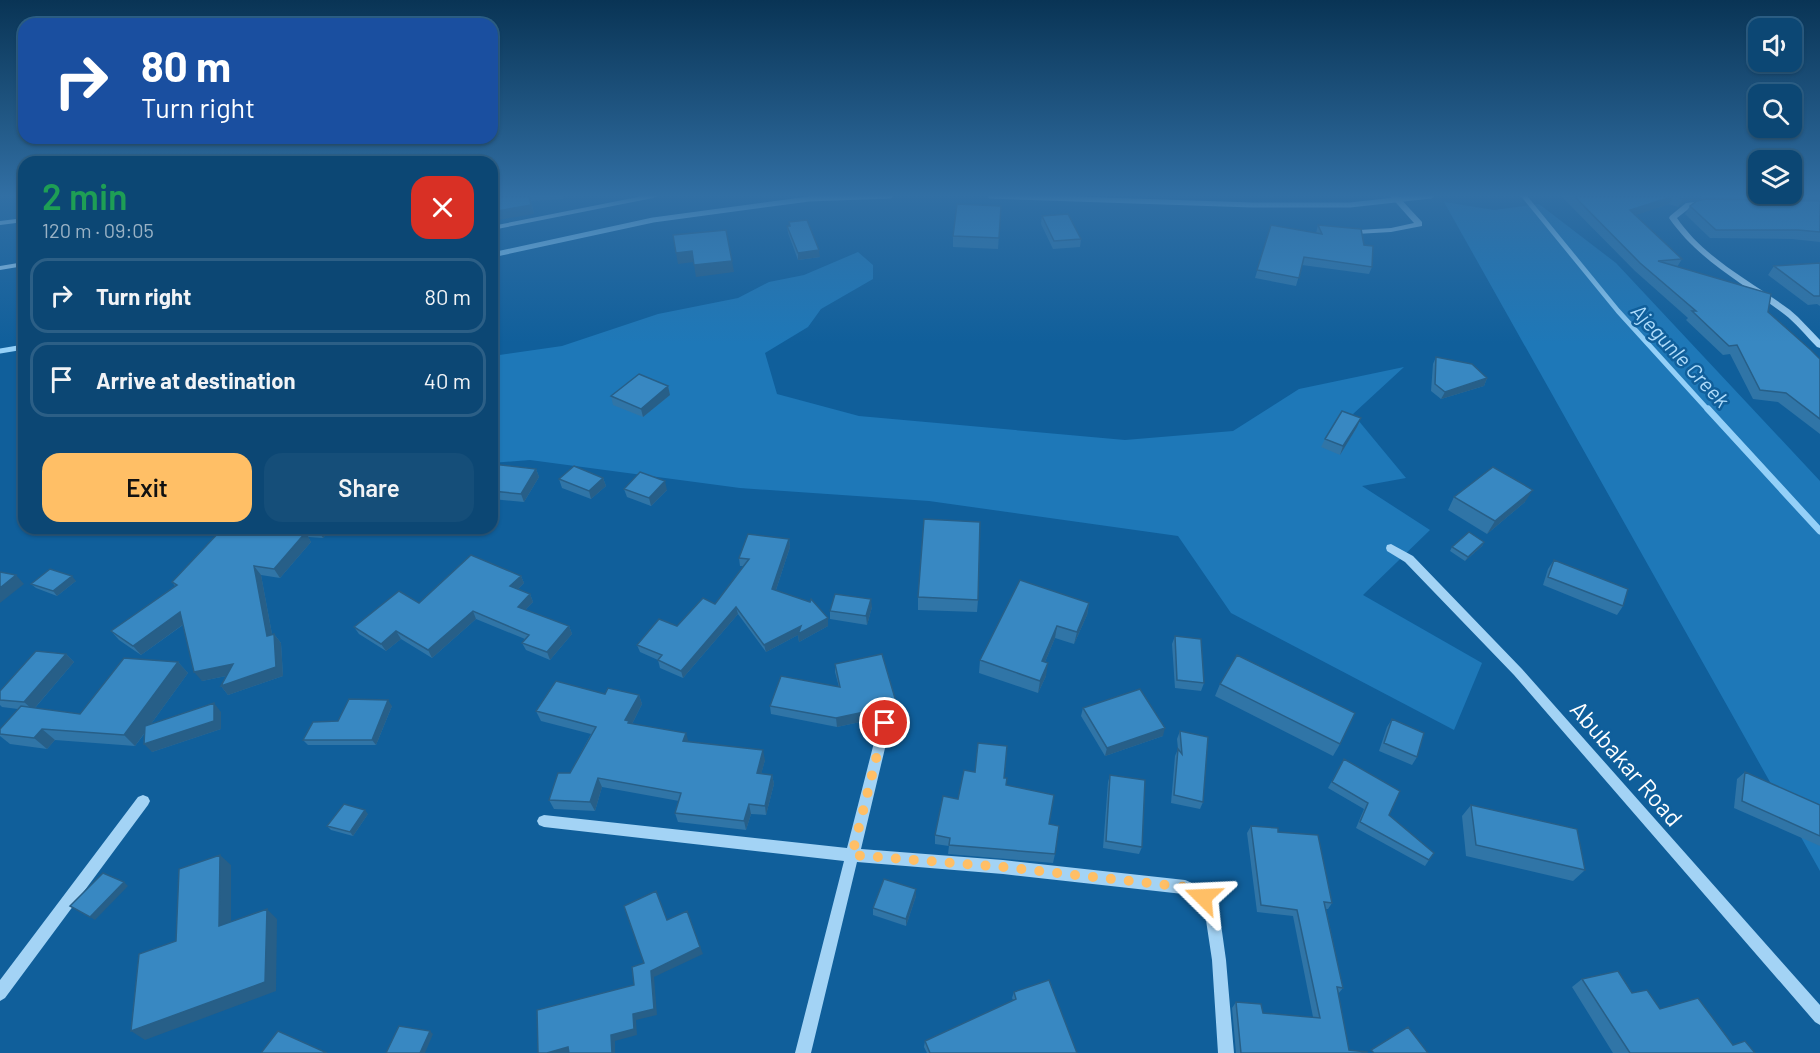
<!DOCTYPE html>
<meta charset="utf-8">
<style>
:root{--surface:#0c4774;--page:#154e79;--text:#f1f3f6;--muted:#9ab2c5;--line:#2c5f86;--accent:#ffbf66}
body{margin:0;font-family:Barlow,sans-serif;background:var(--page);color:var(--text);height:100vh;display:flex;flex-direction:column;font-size:22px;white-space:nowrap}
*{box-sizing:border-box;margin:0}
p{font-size:20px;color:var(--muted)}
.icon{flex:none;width:33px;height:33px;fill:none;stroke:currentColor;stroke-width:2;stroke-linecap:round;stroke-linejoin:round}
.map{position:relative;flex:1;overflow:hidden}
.side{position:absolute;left:18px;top:156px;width:480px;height:378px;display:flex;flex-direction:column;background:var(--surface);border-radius:18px;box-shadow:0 2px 4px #0004,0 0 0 2px var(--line)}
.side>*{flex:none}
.hud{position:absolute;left:18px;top:18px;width:480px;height:126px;border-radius:18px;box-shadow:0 2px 4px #0004,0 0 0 2px var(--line);background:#1a4fa0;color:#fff;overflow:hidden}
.controls{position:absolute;left:1748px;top:18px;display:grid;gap:12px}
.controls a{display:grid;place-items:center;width:54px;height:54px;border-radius:12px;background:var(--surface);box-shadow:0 2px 4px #0004,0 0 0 2px var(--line);font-size:30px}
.pin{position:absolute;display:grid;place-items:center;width:51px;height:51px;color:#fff;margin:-26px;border:3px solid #fff;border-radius:50%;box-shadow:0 2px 6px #0007}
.me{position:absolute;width:66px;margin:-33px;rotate:291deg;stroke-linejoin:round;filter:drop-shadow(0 0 4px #0008)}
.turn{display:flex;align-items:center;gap:21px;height:126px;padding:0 24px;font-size:27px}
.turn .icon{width:78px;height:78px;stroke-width:2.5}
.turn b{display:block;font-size:42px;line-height:51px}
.round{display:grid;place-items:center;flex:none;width:63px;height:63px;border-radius:18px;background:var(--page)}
.overview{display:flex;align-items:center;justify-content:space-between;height:102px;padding:0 24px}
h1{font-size:36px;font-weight:600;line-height:45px;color:#1e9e55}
.cta{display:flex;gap:12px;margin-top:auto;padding:12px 24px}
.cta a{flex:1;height:69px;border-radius:18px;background:var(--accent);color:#111;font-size:24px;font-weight:600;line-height:69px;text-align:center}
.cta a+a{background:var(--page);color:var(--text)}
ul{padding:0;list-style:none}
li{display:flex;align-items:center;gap:18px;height:75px;margin:0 12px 9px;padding:0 12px;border:3px solid var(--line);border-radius:18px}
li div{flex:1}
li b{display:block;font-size:22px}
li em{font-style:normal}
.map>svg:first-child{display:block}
.green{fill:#1e78b8}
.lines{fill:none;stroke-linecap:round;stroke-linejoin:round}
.stream-far1{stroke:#94d0f8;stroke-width:5}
.stream{stroke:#94d0f8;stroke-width:7}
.minor{fill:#a3d3f5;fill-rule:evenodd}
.wall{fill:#3075a7}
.shaded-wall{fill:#275f88}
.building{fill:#3888c2;stroke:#275f88;stroke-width:1.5}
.route{stroke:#ffbf66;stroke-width:10;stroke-dasharray:0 18}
.labels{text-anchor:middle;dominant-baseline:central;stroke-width:5;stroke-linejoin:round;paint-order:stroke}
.water-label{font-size:21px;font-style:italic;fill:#afdcfb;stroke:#105f9b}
.near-street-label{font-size:24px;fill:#fff;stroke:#105f9b}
</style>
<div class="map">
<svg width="1820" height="1053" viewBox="0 0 1820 1053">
<rect width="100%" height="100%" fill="#105f9b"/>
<path class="green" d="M1444 202 1494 210 1539 204 1616 263 1820 481V871Z
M858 252 873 265V279L821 309 808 327 765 353 777 394 859 416 1125 440 1233 431 1299 389 1404 367 1353 414 1406 478 1362 486 1430 530 1363 595 1482 663 1454 730 1231 613 1178 536 929 501 740 488 530 460 492 463V356L562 346 658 314 738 298 769 282 804 275Z"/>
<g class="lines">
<path class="stream-far1" d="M990 196 1252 205H1350L1431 196
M1524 196 1618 311 1709 411
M492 255 653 220 809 199 890 196
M0 351 24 347"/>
<path class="stream" d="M1708 409 1820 531"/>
<path class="minor" d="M643 196H657L653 198 492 230V226Z
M1390 196H1398L1422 222V226L1391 232 1356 234V230H1359L1391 228 1414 223Z
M1704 201H1707V205L1691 207 1677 218C1705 259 1751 281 1790 310 1801 319 1810 330 1820 340V348L1817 347C1806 336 1796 323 1784 314 1743 283 1699 261 1669 218L1670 216 1686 203Z
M24 218V222L0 225V221Z
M24 262V266L0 270V266Z
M1391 544 1413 556 1522 669 1820 1005V1025L1815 1022 1514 675 1405 562 1387 551 1386 548 1387 545Z
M885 718 889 719 891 723 861 849 1003 860 1185 880C1195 884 1214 893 1218 903L1226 960 1234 1053H1218L1212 960 1204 907 1183 894 1003 874 857 862 811 1053H795L844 861 544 827 539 825 537 821 539 817 544 815 847 848 879 723 881 719Z
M143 795 148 797 150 801 148 805 5 998 0 1001V980L138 797Z"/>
</g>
<path class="wall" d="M492 196H564L563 199 531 201 534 214Z
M1561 196H1820V201L1701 199 1686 201 1678 207 1669 204 1635 215 1682 259 1677 267 1768 312 1820 359V434L1778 402 1753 399 1730 354 1723 355 1686 320 1688 318 1635 271Z
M1820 201V242L1792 239 1710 238 1685 214 1690 206Z
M1001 206 998 249 953 247V236Z
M1042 216 1081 239 1080 247 1053 249 1041 224Z
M789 222 820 257 798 260 788 233 787 226H789Z
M1271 225 1316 233 1318 225 1364 245 1372 267 1369 274 1302 265 1296 286 1255 278Z
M1820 263V306L1817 304 1808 305 1768 275 1774 266Z
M1436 357 1487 378 1484 386 1441 399 1431 391 1433 364Z
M668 386 670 395 643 417 613 405 611 396Z
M1357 427 1340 455 1321 447 1325 439Z
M492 464 536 469 539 477 524 502 492 499Z
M603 478 606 486 591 499 562 488 559 479Z
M624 489 667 490 651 506 627 497Z
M1454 497 1525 502 1487 534 1448 510Z
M295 528H331L323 538 308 537 311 542 280 578 261 575 272 634H274L281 643 283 676 228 695 221 686 226 676 202 681 183 625 141 655 119 640 111 631 175 586 172 582 297 531Z
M789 539 790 547 776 590 828 618V626L799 642 798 635 766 652 738 614 683 678 660 668 658 660 640 652 637 645 677 626 715 604 744 566H740L739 558Z
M1484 542 1482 546 1465 561 1450 551 1452 547Z
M1554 560 1623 606 1617 615 1543 585 1548 569Z
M521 576 524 583 518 589 530 594 533 602 525 610 569 626 572 634 550 660 526 650 522 643 525 639 476 619 432 658 401 639 386 651 359 634 354 627 419 603Z
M76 581 57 596 36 588 31 584Z
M918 597 978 600 977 612 918 610Z
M1089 603 1087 615 1074 644 1055 638 1045 662 1046 676 1038 693 979 673 980 660Z
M872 607 867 625 830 619V611Z
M1175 636 1204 683 1201 691 1175 688 1172 644Z
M66 654 74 662 35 708 80 714 178 662 188 673 151 724 221 712V729L152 752 145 733 135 746 55 740 47 749 10 744 0 736V729L18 709 2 707 0 705V691Z
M835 664 897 705V714L837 727 771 714 770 706 839 687 835 672Z
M1220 684 1340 744 1333 756 1215 696Z
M605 694 639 695 642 704 632 724 689 742 765 760 761 774 772 775 774 784 766 815 751 814 746 830 678 822 675 813 679 801 602 787 595 811 554 809 549 800 570 773 591 734 541 721 536 711Z
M392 706 376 745H308L303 740 338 721Z
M1083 708 1163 736 1105 756 1081 716Z
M1392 719 1417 757 1412 765 1379 751 1387 727Z
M1180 731 1203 802 1200 809 1171 803 1175 756 1178 749 1177 739Z
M1344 759 1389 815 1429 860 1425 866 1356 828 1364 809 1328 788Z
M1745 772 1820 805V846L1734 808 1737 779Z
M1110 775 1142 847 1139 854 1103 848 1108 782Z
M1004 778 1006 785 1049 824 1055 854 1053 863 948 854 949 846 935 844V835Z
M1471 805 1585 870 1573 881 1466 856 1462 816Z
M368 814 353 836 331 830 327 826Z
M1251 826 1278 832 1332 903 1328 909H1326L1343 988 1338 994 1349 1050 1367 1053H1236L1232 1008 1236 1002 1263 1013 1313 1017 1293 916 1257 912 1247 833Z
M916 896 906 926 873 915V908Z
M1582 979 1632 993 1660 1009 1733 1045 1755 1053H1613L1572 987Z
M1014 992 1077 1053H927L924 1047 925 1041 1013 1000 1012 998Z"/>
<path class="shaded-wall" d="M529 196 534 214 492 221V212Z
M1674 196 1669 204 1625 219 1630 210Z
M1687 196H1702L1701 199 1686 201 1678 207 1683 199Z
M819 250 820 257 798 260V253Z
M692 251 694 262 678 264 676 253Z
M732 261 734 272 696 277 694 265Z
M1487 378 1484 386 1441 399 1445 392Z
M668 386 670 395 643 417 641 409Z
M1361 418 1357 427 1340 455 1343 446Z
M536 469 539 477 524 502 521 494Z
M603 478 606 486 591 499 589 491Z
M665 481 667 490 651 506 649 498Z
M1533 490 1525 502 1487 534 1495 521Z
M319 528H331L323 538 318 530Z
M306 532 311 542 280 578 274 569Z
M789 539 790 547 774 596 772 589Z
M1484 542 1482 546 1465 561 1468 557Z
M254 566 261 575 274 645 267 636Z
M16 575 24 584 0 603V588Z
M72 576 76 581 57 596 53 591Z
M521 576 524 583 513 594 510 586Z
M530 594 533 602 521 614 518 607Z
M871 599 872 607 867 625 866 616Z
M1089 603 1087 615 1074 644 1077 632Z
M736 607 738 614 683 678 681 671Z
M473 611 476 619 432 658 428 650Z
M180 612 188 621 141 655 133 646Z
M828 618V626L799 642 798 635 766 652 764 645 801 626Z
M569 626 572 634 550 660 547 652Z
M1057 626 1055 638 1040 674 1042 661Z
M396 631 401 639 386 651 381 644Z
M274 634 281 643 283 676 228 695 221 686Z
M66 654 74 662 33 710 24 702Z
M178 662 188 673 135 746 124 735Z
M1048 663 1046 676 1038 693 1040 681Z
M233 664 240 673 202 681 194 672Z
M639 695 642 704 631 726 625 720Z
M388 700 392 706 376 745 372 740Z
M214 703 221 712V729L152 752 144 744Z
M897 705V714L837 727 836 718Z
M1165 728 1163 736 1105 756 1107 748Z
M42 729 55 740 47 749 34 738Z
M686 733 689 743 683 741Z
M763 750 765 760 759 783 757 773Z
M772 775 774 784 766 815 765 806Z
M598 778 602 787 595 811 590 802Z
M749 804 751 814 746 830 744 821Z
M365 810 368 814 353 836 350 832Z
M220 855 231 865V935L219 926Z
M124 882 128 886 95 920 90 917Z
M916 889V896L906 926V919Z
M267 909 277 919 276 991 145 1040 131 1031Z
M687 911 703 954 654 977 657 1015 636 1020 637 1035 615 1041V1053H612L611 1035 633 1014 651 971Z
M430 1031 433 1034 425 1053H420Z
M568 1047 570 1053H547Z"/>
<path class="building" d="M492 196H529L531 205 492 212Z
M1574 196H1687L1683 199 1674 196 1630 210 1682 259 1658 261 1771 294 1768 312 1811 350 1820 359V419L1786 393 1760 390 1737 345 1729 346 1692 311H1696L1640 263Z
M1706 199 1820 201V232L1798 230H1716L1690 206 1697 201Z
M957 204 1001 206 999 238 953 236Z
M1068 214 1081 239 1054 241 1042 216Z
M807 220 819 250 798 253 787 226H790L789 222Z
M1271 225 1322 234 1318 225 1361 229 1364 245 1373 246 1372 267 1304 257 1299 278 1257 270Z
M726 230 732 261 694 265 692 251 676 253 673 235Z
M1820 263V296H1814L1774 266Z
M1436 357 1472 364 1487 378 1445 392 1435 384Z
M639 374 668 386 641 409 611 396Z
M1342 411 1361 418 1343 446 1325 439Z
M492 464 536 469 521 494 492 491Z
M574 466 603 478 589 491 559 479Z
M1493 467 1533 490 1495 521 1454 497Z
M640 472 665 481 649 498 624 489Z
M924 519 980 522 978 600 918 597Z
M223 528H277L306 532 274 569 254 566 267 636 274 634 276 667 221 686 233 664 194 672 180 612 133 646 111 631 177 585 172 582Z
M300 528H319L318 530Z
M1469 532 1484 542 1468 557 1452 547Z
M748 534 789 539 772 589 810 602 811 599 828 618 798 634 801 626 764 645 736 607 681 671 658 660 662 655 637 645 659 619 677 626 703 598 715 604 749 559 739 558Z
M471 555 521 576 510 586 530 594 518 607 569 626 547 652 522 643 529 635 473 611 428 650 396 631 381 644 354 627 399 591 419 603Z
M1554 560 1628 589 1623 606 1548 577Z
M50 569 72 576 53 591 31 584Z
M0 572 16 575 0 588Z
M1020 580 1089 603 1077 632 1057 626 1042 661 1048 663 1040 681 980 660Z
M835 594 871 599 866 616 830 611Z
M1175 636 1201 639 1204 683 1177 680Z
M36 651 66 654 24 702 0 700V691Z
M882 654 897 705 836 718 770 706 781 676 840 687 835 664Z
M1237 655 1355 713 1340 744 1220 684Z
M124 658 178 662 124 735 42 729 34 738 0 734V729L21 706 80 714Z
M556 681 605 694 608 688 639 695 625 720 629 721 628 723 686 733 683 741 763 750 757 773 772 775 765 806 749 804 744 821 675 813 681 793 598 778 590 802 549 800 558 773H570L596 727 536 711Z
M1140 689 1165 728 1107 748 1083 708Z
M349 699 388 700 372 740H303L313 722 338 721Z
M214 703V721L144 744 145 726Z
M1392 719 1424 733 1417 757 1384 743Z
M1180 731 1208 737 1203 802 1174 795 1178 749 1182 754Z
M978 743 1007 746 1004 778H1007L1006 785 1054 795 1049 824 1059 826 1055 854 949 845 950 838 935 835 943 796 958 799 964 770 975 772Z
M1344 759 1400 791 1389 815 1434 853 1429 860 1360 822 1368 803 1332 782Z
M1745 772 1820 805V836L1742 801Z
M1110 775 1145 780 1142 847 1106 841Z
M344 804 365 810 350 832 327 826Z
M1471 805 1577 829 1585 870 1476 845Z
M1251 826 1278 828V832L1318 835 1332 903 1324 902 1343 988 1337 987 1349 1050 1367 1052V1053H1241L1236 1002 1261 1004 1263 1013 1320 1018 1297 910 1261 905Z
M220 855 219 926 267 909 265 982 131 1031 139 954 176 941 179 869Z
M103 873 124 882 90 917 70 906Z
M884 879 916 889 906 919 873 908Z
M656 891 667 920 687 911 700 947 651 971 654 1009 633 1014 634 1029 611 1035 612 1053H569L568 1047 547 1053H538L537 1010 634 985 632 967 644 963 624 906Z
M1618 971 1632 993 1647 990 1660 1009 1698 998 1733 1045 1745 1041 1755 1053H1630L1582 979Z
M1049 980 1077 1053H930L925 1041 1016 999 1014 992Z
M399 1026 430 1031 420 1053H386Z
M1408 1027 1428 1053H1374L1371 1050Z
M278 1031 327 1053H261Z"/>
<linearGradient id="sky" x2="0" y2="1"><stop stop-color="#093455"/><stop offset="0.57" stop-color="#316fa4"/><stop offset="1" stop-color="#316fa4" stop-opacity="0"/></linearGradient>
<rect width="1820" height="343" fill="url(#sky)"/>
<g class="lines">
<path class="route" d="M885 723 852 855 1003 867 1185 887 1203 897"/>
</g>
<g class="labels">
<g class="water-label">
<text transform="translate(1681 355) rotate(47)">Ajegunle Creek</text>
</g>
<g class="near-street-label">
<text transform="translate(1627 763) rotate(49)">Abubakar Road</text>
</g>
</g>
</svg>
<div class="controls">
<a><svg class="icon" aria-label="sound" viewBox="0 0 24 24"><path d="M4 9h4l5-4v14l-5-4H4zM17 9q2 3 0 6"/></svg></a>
<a><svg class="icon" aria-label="search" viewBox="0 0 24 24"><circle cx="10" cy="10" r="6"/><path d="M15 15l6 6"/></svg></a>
<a><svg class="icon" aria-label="layers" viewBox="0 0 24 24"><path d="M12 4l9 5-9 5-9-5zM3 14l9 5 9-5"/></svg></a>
</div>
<div class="pin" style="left:885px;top:723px;background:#d93025"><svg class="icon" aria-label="arrive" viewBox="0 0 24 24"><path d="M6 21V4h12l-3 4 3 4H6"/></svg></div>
<svg class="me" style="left:1203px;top:897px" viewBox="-20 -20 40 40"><path d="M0-17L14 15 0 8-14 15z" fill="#ffbf66" stroke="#fff" stroke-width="4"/></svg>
<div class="hud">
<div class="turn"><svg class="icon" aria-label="right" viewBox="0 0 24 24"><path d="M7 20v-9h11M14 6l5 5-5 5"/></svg><div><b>80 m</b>Turn right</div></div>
</div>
<section class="side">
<div class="overview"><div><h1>2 min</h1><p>120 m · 09:05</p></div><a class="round" style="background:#d93025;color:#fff"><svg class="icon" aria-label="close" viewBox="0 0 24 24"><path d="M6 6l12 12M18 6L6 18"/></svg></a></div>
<ul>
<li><svg class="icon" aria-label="right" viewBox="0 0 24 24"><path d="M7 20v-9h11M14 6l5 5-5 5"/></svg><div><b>Turn right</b></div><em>80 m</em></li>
<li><svg class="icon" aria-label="arrive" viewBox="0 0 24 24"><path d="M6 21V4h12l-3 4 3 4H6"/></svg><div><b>Arrive at destination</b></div><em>40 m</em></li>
</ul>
<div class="cta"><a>Exit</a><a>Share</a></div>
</section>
</div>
